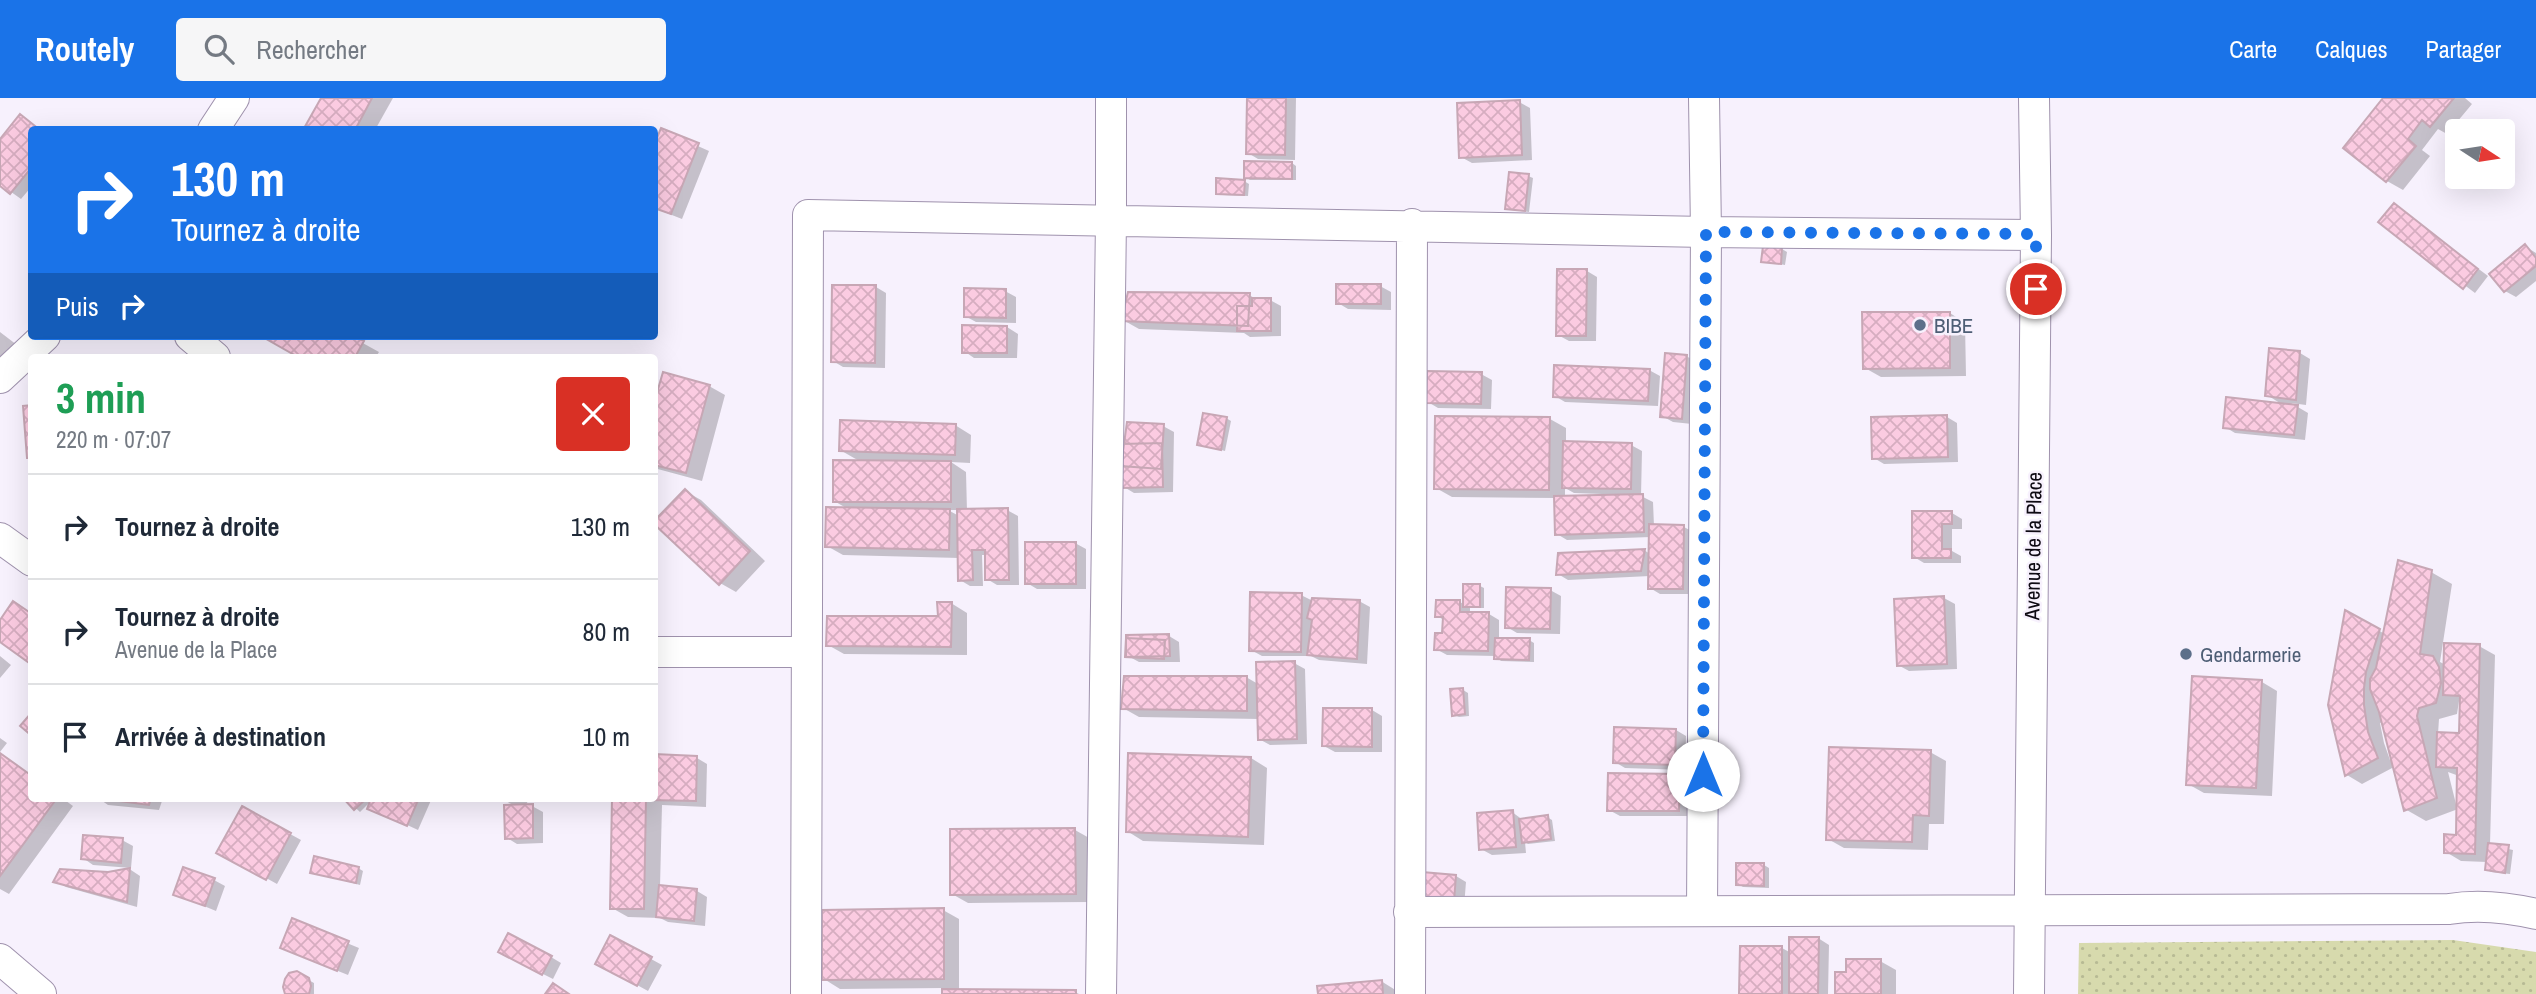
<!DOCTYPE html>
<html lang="fr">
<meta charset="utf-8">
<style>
:root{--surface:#fff;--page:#f6f6f7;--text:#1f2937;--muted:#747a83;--line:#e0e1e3;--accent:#1a73e8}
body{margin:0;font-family:"Archivo Narrow",sans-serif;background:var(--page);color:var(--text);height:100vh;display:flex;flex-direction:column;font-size:26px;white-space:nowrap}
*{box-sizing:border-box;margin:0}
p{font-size:23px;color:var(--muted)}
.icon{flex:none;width:38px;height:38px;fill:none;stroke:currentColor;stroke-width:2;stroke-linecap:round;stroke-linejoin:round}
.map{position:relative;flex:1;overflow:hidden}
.side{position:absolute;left:28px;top:256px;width:630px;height:448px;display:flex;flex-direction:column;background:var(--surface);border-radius:7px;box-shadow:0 7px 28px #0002}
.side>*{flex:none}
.banner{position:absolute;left:28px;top:28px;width:630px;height:214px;border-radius:7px;box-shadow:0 7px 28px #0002;background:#1a73e8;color:#fff;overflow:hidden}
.needle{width:46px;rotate:102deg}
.fabs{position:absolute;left:2445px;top:21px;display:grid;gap:14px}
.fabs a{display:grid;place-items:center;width:70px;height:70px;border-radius:7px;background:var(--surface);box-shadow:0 7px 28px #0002;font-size:35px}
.pin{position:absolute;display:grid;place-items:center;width:60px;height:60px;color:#fff;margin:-30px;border:4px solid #fff;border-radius:50%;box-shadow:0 2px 7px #0007}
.me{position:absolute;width:77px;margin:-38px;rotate:0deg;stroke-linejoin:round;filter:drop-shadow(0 0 5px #0008)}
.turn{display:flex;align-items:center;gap:24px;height:147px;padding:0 28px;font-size:32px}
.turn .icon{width:91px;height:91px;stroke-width:2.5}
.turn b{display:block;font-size:49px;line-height:60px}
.then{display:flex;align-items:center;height:66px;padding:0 28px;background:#0003;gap:14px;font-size:26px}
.round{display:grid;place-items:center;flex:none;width:74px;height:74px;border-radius:7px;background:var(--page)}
.headline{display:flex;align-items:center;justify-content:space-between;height:119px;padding:0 28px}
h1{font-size:42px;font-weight:700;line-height:52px;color:#1e9e55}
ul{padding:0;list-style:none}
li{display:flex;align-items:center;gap:21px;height:105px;padding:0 28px;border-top:2px solid var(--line)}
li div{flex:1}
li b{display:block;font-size:26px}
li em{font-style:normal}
header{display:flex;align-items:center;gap:42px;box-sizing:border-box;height:98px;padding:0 35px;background:var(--accent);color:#fff}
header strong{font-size:33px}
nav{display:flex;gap:38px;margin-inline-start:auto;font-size:24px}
.search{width:490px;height:63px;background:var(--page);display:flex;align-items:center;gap:18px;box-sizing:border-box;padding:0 24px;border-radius:7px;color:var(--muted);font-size:26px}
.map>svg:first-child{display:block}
.grass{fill:url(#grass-dots)}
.shadow{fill:#0003;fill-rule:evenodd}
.building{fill:url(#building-cross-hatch);stroke:#c7a7b5;stroke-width:2}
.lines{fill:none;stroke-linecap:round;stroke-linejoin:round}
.minor-casing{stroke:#9f92ad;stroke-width:32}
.minor{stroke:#fff;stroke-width:30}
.route{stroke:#1a73e8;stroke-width:12;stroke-dasharray:0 21.6}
.service-dot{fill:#5c6f8a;stroke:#f7f1fd;stroke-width:2.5}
.labels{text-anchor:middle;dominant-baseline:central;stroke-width:5;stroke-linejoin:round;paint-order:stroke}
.service-label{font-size:21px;fill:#4e5e75;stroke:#f7f1fd;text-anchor:start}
.street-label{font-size:21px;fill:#0e0a13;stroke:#f7f1fd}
</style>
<header>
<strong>Routely</strong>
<div class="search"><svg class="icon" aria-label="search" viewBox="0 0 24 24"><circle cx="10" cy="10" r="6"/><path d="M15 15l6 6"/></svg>Rechercher</div>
<nav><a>Carte</a><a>Calques</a><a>Partager</a></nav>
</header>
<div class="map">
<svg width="2536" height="896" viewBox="0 0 2536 896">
<defs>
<pattern id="grass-dots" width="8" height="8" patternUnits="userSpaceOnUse" patternTransform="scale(1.75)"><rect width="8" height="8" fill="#d7daad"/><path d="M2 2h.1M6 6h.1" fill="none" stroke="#b7ba94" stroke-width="1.8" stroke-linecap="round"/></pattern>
<pattern id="building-cross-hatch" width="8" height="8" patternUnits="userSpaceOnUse" patternTransform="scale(1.75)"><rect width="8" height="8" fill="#fbcbe1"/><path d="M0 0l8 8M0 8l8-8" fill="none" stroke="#d6adc0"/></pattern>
</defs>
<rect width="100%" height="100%" fill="#f7f1fd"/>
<path class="grass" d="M2453 842 2536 854V896H2078L2079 845Z"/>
<path class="shadow" d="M323 0H393L375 32H305Z
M1249 0H1296L1295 62 1258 61 1248 55Z
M2386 0H2465L2472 6 2447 36 2438 31 2422 52 2430 58 2403 92 2387 83Z
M1519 4 1530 10 1532 62 1472 65 1461 59Z
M20 18 40 32H32V88L21 101 0 86V44Z
M662 32 709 53 682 121 654 110Z
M1292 65 1296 68V82H1250L1245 79Z
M1528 78 1533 80 1529 114 1511 112 1507 110Z
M1244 83 1249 86 1248 98 1222 97 1218 95Z
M2394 107 2488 178 2475 195 2381 124Z
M2526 149 2536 155V183L2516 199 2505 193Z
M1782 151 1787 154 1785 167 1763 163Z
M1587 173 1597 179 1596 243H1569L1558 237Z
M1380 188 1391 194V212L1348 211 1338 205Z
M876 189 886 195 885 270 843 269 833 263Z
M1005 193 1016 199V225L976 224 965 218Z
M1249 197 1258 202H1270L1281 208V238L1250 239 1244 235 1139 231 1123 222Z
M1950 215 1965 225 1966 278 1881 279 1865 270Z
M1007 229 1018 236 1017 260H974L964 253Z
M0 234 17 247 0 270Z
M264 238H350L379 254 376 259H301Z
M2300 255 2310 261 2306 307 2291 305 2308 315 2305 342 2235 335 2225 329 2283 307 2267 297Z
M1686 258 1697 264 1692 326 1673 324 1662 318Z
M1649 272 1660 278 1658 308 1565 304 1555 298Z
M1481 276 1492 282 1491 311 1438 310 1428 304Z
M709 288 725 297 702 383 654 370V312Z
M1947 319 1957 325 1958 364 1884 366 1874 360Z
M1226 320 1231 323 1225 353 1199 346Z
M1550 321 1566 330V345L1631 347 1642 353 1641 398 1653 404 1654 428 1684 429 1695 435 1694 496H1660L1650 490V478L1568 482 1558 476 1644 452 1650 456 1651 439 1567 442 1557 436 1556 400 1452 399 1436 390ZM1565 390 1574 395 1602 396V399L1565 400Z
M955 327 971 337 970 365 951 364 966 374 967 413 1007 412 1018 418 1019 487H997L987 481 986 457H982L983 488H970L960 482 959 460 843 457 827 448 848 411 834 403 861 364 840 352ZM948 412H958L959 418Z
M1163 328 1174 334 1173 394 1134 395 1124 389Z
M685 393 701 402 765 463 736 494 720 485Z
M1914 415H1952L1962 421V431H1952V453L1961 458V465H1924L1914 459Z
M1075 445 1086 451V491H1037L1027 485Z
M2431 474 2452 486 2440 564 2446 567 2479 548 2495 557 2490 747 2513 752 2510 776 2491 774 2486 771 2487 764 2461 763 2446 754 2457 739 2458 711 2426 723 2405 711 2394 669 2362 686 2347 677 2329 607 2346 515 2385 536ZM2459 603 2461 604 2460 637 2438 636 2439 621 2457 616ZM2383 624 2392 661 2390 662 2384 645 2380 625ZM2448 674 2459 678 2457 710Z
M1480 488 1484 490V510H1470V516H1489L1499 522V541L1529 542 1534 545V564L1501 563 1496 558 1447 557 1436 551 1444 537V522L1437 518 1460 504 1465 507Z
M1550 492 1561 498 1560 536 1517 535 1507 529Z
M1301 497 1313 503H1359L1370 509 1367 566 1319 562 1311 558H1262L1251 552Z
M1944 500 1955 506 1957 571 1909 573 1898 567Z
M951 505 967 515V557L844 556 828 547 939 520Z
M1169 538 1179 544 1180 564H1139L1128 558Z
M0 558 11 567 0 580Z
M1294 565 1305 571 1307 646 1270 647 1259 641V621L1139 619 1123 610 1246 579 1258 586Z
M2262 584 2277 593 2272 698 2204 695 2188 686Z
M1463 592 1468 595 1469 618 1459 619 1454 617Z
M1372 612 1382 618V654H1335L1324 648Z
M1676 632 1686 638 1685 672 1625 670 1615 664Z
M0 640 7 645 0 654Z
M1930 654 1946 663 1944 726H1929L1928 752 1844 750 1828 741Z
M0 656 32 678V700H62L73 708 9 796 0 791Z
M697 660 707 666 706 709 662 707 660 789 697 793 707 799 705 828 668 824 660 820 628 819 612 810 614 700H654Z
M1251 660 1267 670 1264 747 1143 743 1127 733Z
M1679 678 1690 684 1689 718H1620L1609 712Z
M98 700H163L159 712 108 707Z
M345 700H432L418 732 377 713 373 701 360 714Z
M500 700H530L525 708H532L543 714V745L517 746 507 740 515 708Z
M243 710 301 742 277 786 219 754Z
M1512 714 1523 722 1547 719 1552 722 1555 743 1528 746 1525 744 1526 755 1492 757 1481 751Z
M1075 732 1091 741V804L968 805 952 796Z
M122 742 133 748 131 770 93 767 83 760Z
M1764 767 1769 770V790L1743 789 1738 786Z
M358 770 363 773 360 787 312 774Z
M131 772 140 778 137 809 66 789 56 783Z
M1456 778 1466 784 1464 809 1432 805Z
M214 782 225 788 216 813 175 796Z
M943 812 959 821V893L1075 894 1079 896H944V890L840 891 824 881Z
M293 823 359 850 348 877 293 855Z
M611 839 662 867 648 893 597 865Z
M1818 840 1829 847 1828 896H1741L1782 850 1791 855Z
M551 859 561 865 553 881 511 860Z
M1880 863 1896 872V896H1837L1848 876Z
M296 875 314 885V896H288Z
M1381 883 1397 893V896H1319Z"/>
<path class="building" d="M321 0H372L355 32H303Z
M1247 0H1286L1285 57 1246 56Z
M2383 0H2454L2430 29 2422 22 2408 41 2416 48 2386 84 2343 50Z
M1520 2 1522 57 1459 60 1457 5Z
M20 16 40 32H32V69L10 96 0 88V41Z
M661 30 699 45 671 116 654 110V47Z
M1244 63 1292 64V81L1244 80Z
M1509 74 1529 76 1525 113 1505 111Z
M1216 80 1245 82 1244 97 1216 96Z
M2394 105 2478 171 2463 191 2378 124Z
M2525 146 2536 160V168L2504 194 2489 176Z
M1763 148 1782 149 1781 166 1761 164Z
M1557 171H1587L1586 238H1556Z
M1336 186H1381V206H1336Z
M832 187H876L875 265 831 264Z
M964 190 1006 191V220L964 219Z
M1128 194 1250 195 1248 228 1121 223Z
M1252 200H1271V233H1237V208H1252Z
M1862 214H1950V270L1863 271Z
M962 227 1007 228V255H962Z
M261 238H354L364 243 355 259H298Z
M2269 250 2300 253 2296 302 2265 298Z
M1665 255 1687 257 1682 321 1660 319Z
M1554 267 1650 271 1648 303 1553 299Z
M1427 273 1482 274 1481 306 1426 305Z
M663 274 710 287 686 375 654 367V305Z
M2226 299 2298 307 2294 337 2223 330Z
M32 307V360H27L23 308Z
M1203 315 1227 319 1221 352 1197 347Z
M1947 317 1948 359 1872 361 1871 319Z
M1435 318 1550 319 1549 392 1434 391Z
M840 322 956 326 955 357 839 353Z
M1127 324 1164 326 1161 371 1121 368Z
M1563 343 1632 345 1631 391 1562 390Z
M1162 345 1163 389 1122 390V346Z
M833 362 951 363V404H833Z
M685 391 750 453 719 487 654 426V423Z
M1643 396 1644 434 1555 437 1554 398Z
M826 409 950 411 949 452 825 449Z
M1008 410 1009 482H985V452H972L973 482 958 483 957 411Z
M1912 413H1952V426H1942V451H1951V460H1912Z
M1649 426 1684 427 1683 491H1648Z
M1025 444H1076V486H1025Z
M1645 451 1641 473 1556 477 1558 455Z
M2398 462 2432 472 2420 556 2433 558 2439 569 2441 585 2436 605 2419 610 2417 618 2437 700 2404 713 2379 614 2370 591V581L2376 570Z
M1463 486H1480V509H1463Z
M1506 489 1551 490 1550 531 1505 530Z
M1250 494 1302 495 1301 554 1249 553Z
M1944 498 1947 566 1897 568 1894 501Z
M1312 500 1360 502 1357 561 1307 557 1312 522 1307 520Z
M1436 502H1460V514H1489L1488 553 1434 552 1435 535H1442L1443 519H1435Z
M13 503 32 516V567L0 544V522Z
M937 504H952L951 549 826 548 827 518H938Z
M2345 512 2380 531 2366 574 2364 590V607L2368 634 2378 660 2345 678 2328 607Z
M1169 536 1170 558 1126 559V537Z
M1126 540 1165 542 1164 561 1125 559Z
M1495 540H1530L1529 562 1494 561Z
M2444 545 2480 546 2475 756 2444 755V736L2456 737 2457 670 2436 669 2437 634 2459 635 2460 598 2443 597Z
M1295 563 1297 641 1258 642 1256 564Z
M1124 578H1247V613L1121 611Z
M2192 578 2262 582 2256 690 2186 687Z
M1463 590 1465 616 1452 618 1450 591Z
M1323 610H1372V649L1322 648Z
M32 614V638L20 628Z
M1614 629 1676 631 1675 667 1613 665Z
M1829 649 1931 652 1929 718 1913 717 1912 744 1826 742Z
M0 655 32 678V700H57L0 778Z
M1128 655 1251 659 1248 739 1126 734Z
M654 656 697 658 696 703 648 702 654 700Z
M1608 675 1680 676 1679 713H1607Z
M96 700H151L149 707Z
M343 700H367L354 712Z
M371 700H419L407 728 367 711Z
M612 700H646L644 811H610Z
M533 706V740L505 741 504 707Z
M242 708 291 735 266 782 216 755Z
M1513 712 1516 749 1479 752 1477 715Z
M1548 717 1551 741 1522 745 1519 721Z
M1075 730 1076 796 950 797V731Z
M83 737 123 740 121 765 81 761Z
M2488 745 2509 747 2505 775 2485 772Z
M314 758 359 769 356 785 310 775Z
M1736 765H1764V788L1736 787Z
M183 769 215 780 205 808 173 797Z
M130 770 127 804 53 784 60 771 108 774Z
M1422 774 1456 777 1454 804 1420 800Z
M659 787 697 791 694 823 656 819Z
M944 810V881L822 882V812Z
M292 820 349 843 337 873 280 850Z
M508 835 552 858 542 877 498 854Z
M610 837 652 859 637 888 595 866Z
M1789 839H1819L1818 896H1789Z
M1740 848H1782V896H1739Z
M1846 861H1881V896H1835V874H1846Z
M297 873 309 880 311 888 309 896H285L283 889 285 881 289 875Z
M1382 882 1383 896H1318L1317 888Z
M553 885 569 896H545Z
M942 891 1076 892V896H942Z"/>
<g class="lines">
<defs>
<path id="minor" d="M213 32 234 0
M190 238 215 259
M0 280 45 238
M0 440 32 463
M654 554H806
M1702 813 1706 134 1704 0
M1409 814 2449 811C2479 806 2506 809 2536 816
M0 861 41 896
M806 896 808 117 1706 134 2036 137
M1101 896 1111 121V0
M1410 896 1412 126
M2029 896 2036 137 2034 0"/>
</defs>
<use href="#minor" class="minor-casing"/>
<use href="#minor" class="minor"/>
</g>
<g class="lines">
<path class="route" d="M1703 677 1706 134 2036 136V191"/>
</g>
<g class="service-dot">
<circle cx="1920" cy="227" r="7"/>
<circle cx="2186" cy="556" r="7"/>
</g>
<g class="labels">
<g class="service-label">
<text x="1934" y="227">BIBE</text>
<text x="2200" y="556">Gendarmerie</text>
</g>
<g class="street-label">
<text transform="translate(2033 448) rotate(-89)">Avenue de la Place</text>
</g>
</g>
</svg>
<div class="fabs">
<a><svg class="needle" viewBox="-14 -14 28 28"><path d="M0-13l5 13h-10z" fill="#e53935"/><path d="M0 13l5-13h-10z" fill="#747a83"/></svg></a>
</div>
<div class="pin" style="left:2036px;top:191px;background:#d93025"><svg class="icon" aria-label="arrive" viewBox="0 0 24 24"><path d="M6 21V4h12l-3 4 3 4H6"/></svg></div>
<svg class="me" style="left:1703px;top:677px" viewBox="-20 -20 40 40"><circle r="19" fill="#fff"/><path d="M0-13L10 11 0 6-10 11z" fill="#1a73e8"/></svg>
<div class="banner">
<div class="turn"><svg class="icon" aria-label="right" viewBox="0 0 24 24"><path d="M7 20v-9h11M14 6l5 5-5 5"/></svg><div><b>130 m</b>Tournez à droite</div></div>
<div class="then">Puis<svg class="icon" aria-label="right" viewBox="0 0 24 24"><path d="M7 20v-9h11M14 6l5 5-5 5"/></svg></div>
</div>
<section class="side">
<div class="headline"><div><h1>3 min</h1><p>220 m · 07:07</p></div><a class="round" style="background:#d93025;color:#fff"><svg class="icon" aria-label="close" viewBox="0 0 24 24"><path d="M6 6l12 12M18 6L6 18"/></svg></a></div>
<ul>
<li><svg class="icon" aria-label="right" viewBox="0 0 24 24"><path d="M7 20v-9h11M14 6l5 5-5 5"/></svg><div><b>Tournez à droite</b></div><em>130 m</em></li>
<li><svg class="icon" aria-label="right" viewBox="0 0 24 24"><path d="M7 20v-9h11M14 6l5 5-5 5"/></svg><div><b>Tournez à droite</b><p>Avenue de la Place</p></div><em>80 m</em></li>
<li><svg class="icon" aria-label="arrive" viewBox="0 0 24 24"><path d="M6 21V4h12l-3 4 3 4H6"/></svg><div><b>Arrivée à destination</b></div><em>10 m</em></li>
</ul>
</section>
</div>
